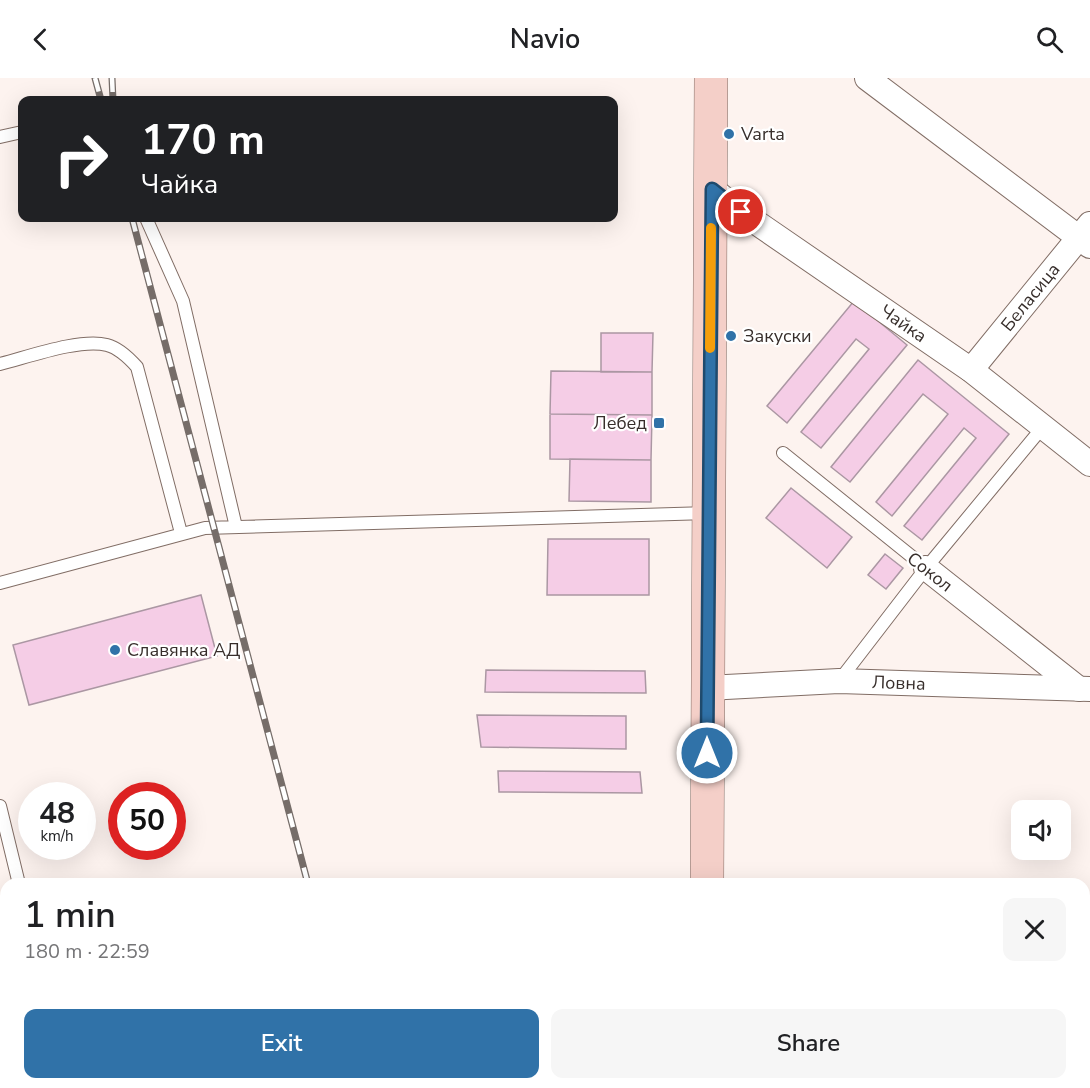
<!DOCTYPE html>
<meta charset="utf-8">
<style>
:root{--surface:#fff;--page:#f6f6f6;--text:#202124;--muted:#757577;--accent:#3072a8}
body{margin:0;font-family:"Nunito Sans",sans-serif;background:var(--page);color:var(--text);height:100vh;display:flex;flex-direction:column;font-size:22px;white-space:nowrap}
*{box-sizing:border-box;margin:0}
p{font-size:20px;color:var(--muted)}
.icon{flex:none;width:33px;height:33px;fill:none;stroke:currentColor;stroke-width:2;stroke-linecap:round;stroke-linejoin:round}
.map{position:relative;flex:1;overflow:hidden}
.panel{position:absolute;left:0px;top:800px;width:1090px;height:212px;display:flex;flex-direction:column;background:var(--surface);border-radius:18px 18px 0 0;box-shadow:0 6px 24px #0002}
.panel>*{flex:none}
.top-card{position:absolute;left:18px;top:18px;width:600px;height:126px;border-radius:12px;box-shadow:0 6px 24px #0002;background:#202124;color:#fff;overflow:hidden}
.controls{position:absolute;left:1011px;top:722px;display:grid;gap:12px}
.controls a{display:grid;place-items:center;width:60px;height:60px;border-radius:12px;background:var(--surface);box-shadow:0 6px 24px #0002;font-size:30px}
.speed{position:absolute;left:18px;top:704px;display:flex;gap:12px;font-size:30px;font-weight:700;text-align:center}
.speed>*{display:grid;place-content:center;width:78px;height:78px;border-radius:50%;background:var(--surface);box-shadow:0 6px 24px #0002;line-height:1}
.speed small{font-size:15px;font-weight:400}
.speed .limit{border:9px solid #d22;background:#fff;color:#111}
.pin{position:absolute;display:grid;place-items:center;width:51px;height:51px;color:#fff;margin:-26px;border:3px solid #fff;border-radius:50%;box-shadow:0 2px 6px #0007}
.me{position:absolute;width:66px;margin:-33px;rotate:0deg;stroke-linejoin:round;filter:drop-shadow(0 0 4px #0008)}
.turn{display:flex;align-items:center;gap:21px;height:126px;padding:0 24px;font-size:27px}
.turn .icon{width:78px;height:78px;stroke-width:2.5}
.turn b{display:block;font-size:42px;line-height:51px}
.round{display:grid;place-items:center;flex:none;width:63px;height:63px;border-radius:12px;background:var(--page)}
.overview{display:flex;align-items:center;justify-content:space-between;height:102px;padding:0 24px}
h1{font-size:36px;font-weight:600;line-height:45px}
.action{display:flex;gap:12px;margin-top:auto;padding:12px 24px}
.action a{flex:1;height:69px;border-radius:12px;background:var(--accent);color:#fff;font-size:24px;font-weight:600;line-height:69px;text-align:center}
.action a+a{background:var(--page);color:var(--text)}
header{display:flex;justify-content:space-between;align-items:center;height:78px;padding:0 24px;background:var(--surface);font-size:27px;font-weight:600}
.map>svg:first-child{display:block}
.building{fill:#f5cde6;stroke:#ab97a3;stroke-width:1.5}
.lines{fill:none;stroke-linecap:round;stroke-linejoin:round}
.lane-casing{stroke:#816d65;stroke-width:14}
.street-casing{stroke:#816d65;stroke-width:26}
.secondary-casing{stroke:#816d65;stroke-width:34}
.lane{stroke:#fff;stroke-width:12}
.street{stroke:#fff;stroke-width:24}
.secondary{stroke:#f4cfc8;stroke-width:33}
.rail-casing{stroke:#766d69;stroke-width:7}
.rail{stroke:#fff;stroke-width:4.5;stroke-dasharray:14;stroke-linecap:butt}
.route-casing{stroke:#1f4a6d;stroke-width:15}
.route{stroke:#3072a8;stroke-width:10}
.slow{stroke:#f59e0b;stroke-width:10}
.poi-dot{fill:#3072a8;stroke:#fff;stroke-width:2}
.labels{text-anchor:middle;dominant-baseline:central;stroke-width:4.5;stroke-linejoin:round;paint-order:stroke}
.poi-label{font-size:18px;fill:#372e2b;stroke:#fff;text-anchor:start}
.street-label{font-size:18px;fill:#372e2b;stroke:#fff}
</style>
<header><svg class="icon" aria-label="back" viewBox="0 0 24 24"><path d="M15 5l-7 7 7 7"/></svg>Navio<svg class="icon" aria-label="search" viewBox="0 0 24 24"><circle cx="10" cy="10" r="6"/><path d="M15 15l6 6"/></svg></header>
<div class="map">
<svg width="1090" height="1010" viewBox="0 0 1090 1010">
<rect width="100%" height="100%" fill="#fdf3ef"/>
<path class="building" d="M854 223 907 267 821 370 801 354 869 271 856 261 787 345 767 328Z
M601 255H653L652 294H601Z
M918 282 1009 356 922 462 904 448 976 360 964 350 892 438 876 424 948 336 923 316 850 404 831 389Z
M551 293 652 294V337L550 336Z
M550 336 652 337 651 382 550 381Z
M570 381 651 382V424L569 423Z
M791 410 852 459 827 490 766 440Z
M548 461H649V517H547Z
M885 476 903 490 886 511 868 497Z
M201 517 217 578 29 627 13 567Z
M486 592 645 593 646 615 485 614Z
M477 637 626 638V671L481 669Z
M498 693 640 694 642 715 499 714Z"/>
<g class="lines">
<defs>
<path id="lane" d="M0 59 22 54
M146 140 183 223 236 449
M0 286C28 279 80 260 107 267 119 270 129 280 137 289L181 455
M783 375 926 490
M0 505 205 450 708 435
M839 603 926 490 1042 350
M0 728 19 806
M1084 1002 1090 1003
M67 1005 68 1010
M471 1010 481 1008 706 1006"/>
<g id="street">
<path d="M867 0 1090 168"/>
<path id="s1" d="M712 111 741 134 971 292 1090 386"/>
<path id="s2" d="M971 292 1090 146"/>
<path d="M926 490 1079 611"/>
<path id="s3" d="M707 610 839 603 1090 611"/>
</g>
<path id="secondary" d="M707 806 711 0
M707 1010V1005"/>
</defs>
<use href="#lane" class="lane-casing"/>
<use href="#street" class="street-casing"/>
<use href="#secondary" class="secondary-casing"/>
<use href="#lane" class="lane"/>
<use href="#street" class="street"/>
<use href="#secondary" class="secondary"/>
<defs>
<path id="rail" d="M95 0 101 22
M112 0 113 22
M132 140 308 806
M361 1005 362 1010"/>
</defs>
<use href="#rail" class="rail-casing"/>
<use href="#rail" class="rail"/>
</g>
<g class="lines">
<defs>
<path id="route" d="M707 675 712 111 741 134"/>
</defs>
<use href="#route" class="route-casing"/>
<use href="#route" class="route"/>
<path class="slow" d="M710 270 711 150"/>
</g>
<g class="poi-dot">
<circle cx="729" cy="56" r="6"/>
<circle cx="731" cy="258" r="6"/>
<rect x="653" y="339" width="12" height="12" rx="3"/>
<circle cx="115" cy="572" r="6"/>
</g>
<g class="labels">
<g class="poi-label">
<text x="741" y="56">Varta</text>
<text x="743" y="258">Закуски</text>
<text x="647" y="345" text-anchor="end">Лебед</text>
<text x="127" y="572">Славянка АД</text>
</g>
<g class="street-label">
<text stroke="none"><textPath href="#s2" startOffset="94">Беласица</textPath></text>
<text stroke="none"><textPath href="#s1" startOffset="234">Чайка</textPath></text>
<text transform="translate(930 494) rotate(38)">Сокол</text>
<text stroke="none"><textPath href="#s3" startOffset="192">Ловна</textPath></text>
</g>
</g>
</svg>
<div class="controls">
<a><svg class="icon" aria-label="sound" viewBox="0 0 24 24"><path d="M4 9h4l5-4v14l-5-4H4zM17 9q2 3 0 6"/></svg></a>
</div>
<div class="speed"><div>48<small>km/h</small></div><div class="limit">50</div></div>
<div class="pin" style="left:741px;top:134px;background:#d93025"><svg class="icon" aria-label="arrive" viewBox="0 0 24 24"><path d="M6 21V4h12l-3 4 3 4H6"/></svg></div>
<svg class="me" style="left:707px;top:675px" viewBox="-20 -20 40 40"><circle r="17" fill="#3072a8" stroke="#fff" stroke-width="3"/><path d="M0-11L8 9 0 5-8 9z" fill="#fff"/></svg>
<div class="top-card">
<div class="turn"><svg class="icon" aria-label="right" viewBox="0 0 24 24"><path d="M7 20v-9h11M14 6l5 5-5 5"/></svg><div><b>170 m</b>Чайка</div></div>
</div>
<section class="panel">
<div class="overview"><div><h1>1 min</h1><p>180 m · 22:59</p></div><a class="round"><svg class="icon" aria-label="close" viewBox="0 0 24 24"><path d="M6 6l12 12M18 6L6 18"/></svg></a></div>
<div class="action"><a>Exit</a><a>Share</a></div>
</section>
</div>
